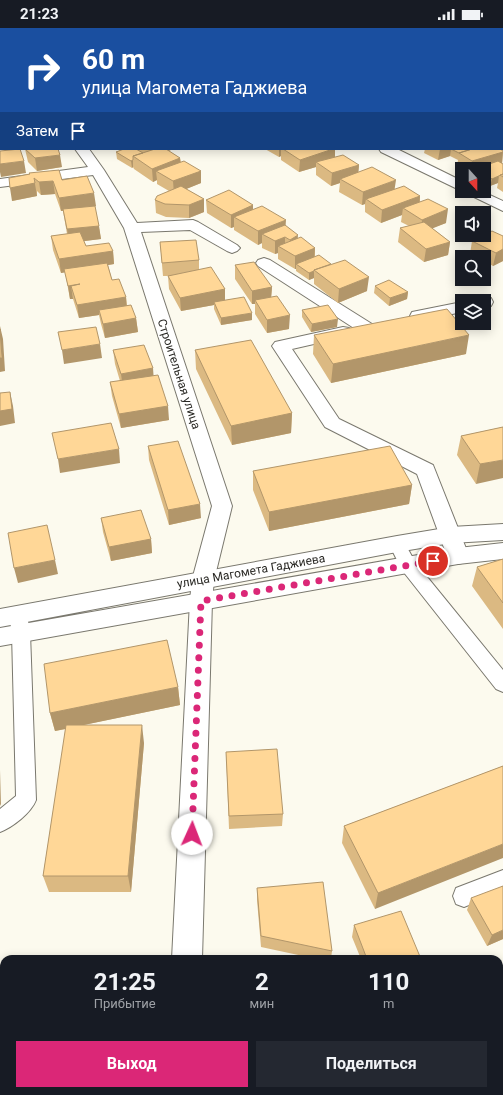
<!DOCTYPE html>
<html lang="ru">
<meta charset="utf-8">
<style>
:root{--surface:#171b24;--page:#242831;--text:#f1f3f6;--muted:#9ea1a6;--accent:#db2777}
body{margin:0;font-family:Roboto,sans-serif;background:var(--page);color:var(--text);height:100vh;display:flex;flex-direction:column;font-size:15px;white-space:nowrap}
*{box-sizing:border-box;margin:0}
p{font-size:13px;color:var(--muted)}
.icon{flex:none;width:22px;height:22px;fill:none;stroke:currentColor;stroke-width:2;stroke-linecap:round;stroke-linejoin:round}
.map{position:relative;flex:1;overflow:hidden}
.details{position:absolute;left:0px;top:927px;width:503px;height:140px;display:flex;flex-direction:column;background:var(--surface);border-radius:12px 12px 0 0;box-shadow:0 2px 10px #0003}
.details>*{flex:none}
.banner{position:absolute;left:0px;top:0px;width:503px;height:122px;box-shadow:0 2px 10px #0003;background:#1a4fa0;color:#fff;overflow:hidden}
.needle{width:26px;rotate:159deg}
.fabs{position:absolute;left:455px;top:134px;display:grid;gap:8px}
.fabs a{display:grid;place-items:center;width:36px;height:36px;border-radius:0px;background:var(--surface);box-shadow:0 2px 10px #0003;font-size:20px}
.pin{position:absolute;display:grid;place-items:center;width:34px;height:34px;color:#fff;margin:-17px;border:2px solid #fff;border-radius:50%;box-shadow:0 1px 4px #0007}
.me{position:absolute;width:44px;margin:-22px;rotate:2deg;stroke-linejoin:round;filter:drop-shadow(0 0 3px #0008)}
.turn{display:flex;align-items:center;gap:14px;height:84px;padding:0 16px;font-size:18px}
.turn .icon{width:52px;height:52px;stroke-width:2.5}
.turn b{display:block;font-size:28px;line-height:34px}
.then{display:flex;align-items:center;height:38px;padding:0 16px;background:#0003;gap:8px;font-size:15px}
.eta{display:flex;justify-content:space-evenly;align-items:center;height:68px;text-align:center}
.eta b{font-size:24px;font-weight:700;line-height:28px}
.action{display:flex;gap:8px;margin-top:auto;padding:8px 16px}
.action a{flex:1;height:46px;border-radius:0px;background:var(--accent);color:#fff;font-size:16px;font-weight:700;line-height:46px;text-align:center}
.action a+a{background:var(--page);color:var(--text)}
.status{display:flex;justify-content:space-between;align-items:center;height:28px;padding:0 20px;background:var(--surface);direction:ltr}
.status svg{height:11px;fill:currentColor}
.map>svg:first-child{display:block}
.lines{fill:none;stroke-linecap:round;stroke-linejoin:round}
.service-casing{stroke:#7a786e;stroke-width:2}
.minor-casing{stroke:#7a786e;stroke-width:2}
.secondary-casing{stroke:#7a786e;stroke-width:2}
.service{fill:#fff;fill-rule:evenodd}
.minor{fill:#fff;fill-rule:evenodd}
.secondary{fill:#fff;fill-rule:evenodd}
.wall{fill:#dbb982}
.shaded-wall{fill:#b2966a}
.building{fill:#ffd797;stroke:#b2966a}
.route{stroke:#db2777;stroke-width:7;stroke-dasharray:0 12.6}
.labels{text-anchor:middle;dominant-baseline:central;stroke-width:3;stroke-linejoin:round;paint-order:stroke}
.street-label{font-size:12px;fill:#2a2925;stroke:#fff}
</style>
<div class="status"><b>21:23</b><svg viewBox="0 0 49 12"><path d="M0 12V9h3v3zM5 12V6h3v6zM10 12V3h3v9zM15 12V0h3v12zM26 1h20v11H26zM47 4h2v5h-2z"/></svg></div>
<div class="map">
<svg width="503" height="1067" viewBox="0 0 503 1067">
<rect width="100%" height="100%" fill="#fcfaee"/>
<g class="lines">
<defs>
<path id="service" d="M397 510 403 512 415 534 503 642V664L496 661 402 542 389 516 391 512Z
M18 580 24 582 27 587 30 605 36 772C31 785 13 799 0 804V781L16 768 12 605 9 587 12 582Z
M503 842V863L464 879 456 876 453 868 456 860Z
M417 1063H443V1067H417Z"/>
<path id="minor" d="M56 0H69L70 1H56Z
M502 41H503V49H502Z
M0 84H1V93H0Z
M75 121H89L104 142 137 195 193 192 198 194 237 217 240 220 237 223 232 225 227 223 190 202 141 204 232 478 214 552 212 573 202 931H172L190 573 192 552 212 478 124 200 93 147 0 159V151L88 139Z
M379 121H397L462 153V163H481L503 173V183L381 124Z
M264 230 270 232 372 296 375 300 372 304 366 305 360 304 258 238 256 235 258 232Z
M485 269 491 270 493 274 491 278 484 279V273H476L478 270Z
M462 274V284L418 293 412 292 410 288 412 284Z
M343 299 349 300 352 304 349 308 292 321 339 391 433 437 469 528 466 534 458 536 450 534 447 528 417 446 325 399 272 318 275 314Z
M166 1063H198V1067H166Z"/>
<path id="secondary" d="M503 496V512L451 515 397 524 0 599V581L397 508 451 499Z
M503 515V531L458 536 0 618V600L458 520Z"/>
</defs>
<use href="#service" class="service-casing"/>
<use href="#minor" class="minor-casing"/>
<use href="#secondary" class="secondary-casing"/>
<use href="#service" class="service"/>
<use href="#minor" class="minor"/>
<use href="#secondary" class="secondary"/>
</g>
<path class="wall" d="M0 0H22V1H1V28L0 27Z
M107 0H134V1H146H107Z
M157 0H196V1H157Z
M237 0H271V1H237Z
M279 0H312L311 1H280Z
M318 0H373V1H318Z
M376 0H391L389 1H379Z
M434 0H497L499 1H434Z
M502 2 503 3V21L502 20Z
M0 48H1V78H0Z
M503 56V72L502 71V57Z
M25 121 62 139 37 143 28 134Z
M124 121H173L169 123 180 130 181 134 201 143V155L186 161 204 171V184L189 190 166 189 156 185 155 172 169 163 157 156V152L153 154 134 141 133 139 132 140 117 131 116 124Z
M265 121H335V129L359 137 358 144 395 161 420 168V174L446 195 432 200 450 214 448 227 424 234 398 214 400 200 409 198 401 194 402 187 381 195 365 184V176L362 177 339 164 340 155 331 158 316 147V139L299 144 281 132V128L279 129Z
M421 121H500L503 123 502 136H503V164L497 160 498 155 490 158 484 154V141H462L457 138 458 132 450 128 438 132 424 125 425 121 423 122Z
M29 145 62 152 96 178H95L101 211 84 213 86 218 113 223 114 236 108 237 112 252 126 269 127 278 136 290 138 304 105 310 101 296 99 287 79 290 73 271H70L65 244 61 245 53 222 51 208 67 206 63 183H61L55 166 41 167 37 163V168L12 173 29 147Z
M206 172 253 177V182L285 197 298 211 315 220V229L367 263 338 275 314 256V250L309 252 296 243V241H295L278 231V225L275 226 262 220V215L258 217 234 202V199L231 200 207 185Z
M503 208V233L493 238 484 233V229H476L470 226 472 213Z
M160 214 199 232V242L225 261V272L252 292 221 297 214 281V277L181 283 169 261 168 248H163Z
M235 237 272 259 271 269 289 301 267 305 255 286V276H252L235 251Z
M375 258 408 264 407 271 389 278 374 265Z
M302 282 337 299 311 304 302 289Z
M314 307 466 326 331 355 313 326Z
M113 322 153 340V348L169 392 121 400 112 368 110 354 120 353 115 336Z
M195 322 292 385 291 405 232 417 196 341Z
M503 399 476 456 457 427 461 408Z
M148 418 201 490 169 497 149 432Z
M253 443 412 457 409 476 269 503 253 462Z
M101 490 151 511 152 525 111 533 103 504Z
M503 531V601L472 558 477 539Z
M178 659 180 677 83 697 144 715 131 864H49L43 848 66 701 55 703 50 685Z
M226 724 283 786 282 798 229 801Z
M503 738 375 881 342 815 344 798Z
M257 860 332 923 331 931H317L261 919 257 872Z
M471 870 503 911 487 918 467 882Z
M354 897 421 931H361L352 909Z
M454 1063H499L503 1067H455Z"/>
<path class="shaded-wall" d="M0 0H22V1H1V15H0Z
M179 0H196V1H177Z
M258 0H271V1H258Z
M295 0H312L311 1H295Z
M360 0H373V1H358Z
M447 0H462L461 1H447Z
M471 0H491V1H471Z
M1 100V113H0V101Z
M150 121H173L151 130Z
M279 121H281V128L279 129Z
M333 121H335V133L316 134V139L299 144 300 132Z
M440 121H470H451L450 128 438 132Z
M503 124 502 136 484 141H471L472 133Z
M60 127 62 139 37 143 35 130Z
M180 130 181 143H156L157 152 153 154 152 141Z
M133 132V139L132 140 131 133Z
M24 133 26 145 1 149 0 144V136Z
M359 137 358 150 340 151V155L331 158 332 145Z
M201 143V155L174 166 173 153Z
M499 148 498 155 490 158 492 151Z
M34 150 37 168 12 173 10 160Z
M396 152 394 165 366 171 365 176 362 177 363 164Z
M53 153 55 166 41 167 39 154Z
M94 165 96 178 61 183 59 170Z
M420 168 419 181 403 180 402 187 381 195 382 182Z
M204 171V184L189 190V177Z
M253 177V190L234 189V199L231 200V187Z
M448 181 446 195 421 205 422 192Z
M286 192 285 205 262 206V215L258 217V203Z
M99 198 101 211 69 215 67 201Z
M298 207 297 220 290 225V212Z
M285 209V222L278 218V225L275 226V213Z
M450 214 448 227 424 234 426 221Z
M315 220 314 234 296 236V241H295V228Z
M503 221V233L493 238 496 225Z
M113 223 114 236 61 245 59 231Z
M314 243V250L309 252V245Z
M369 249 367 263 338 275 339 261Z
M80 256 71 258 73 271H70L68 258Z
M272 259 271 272H255V276H252V263Z
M225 261V274H214V277L181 283 180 270Z
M408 264 407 271 389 278 390 270Z
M126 269 127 283 99 282V287L79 290 77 277Z
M252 285V292L221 297V290Z
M290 287 289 301 267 305V292Z
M136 290 138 304 105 310 103 296Z
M338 291 337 299 311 304 312 296Z
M0 298 3 311 5 343 0 344Z
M469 307 466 326 331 355 333 336Z
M100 316 102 330 64 336 62 322Z
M153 340 154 354 123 360 121 346Z
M10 364 13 378 15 395 0 398V383Z
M168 378 169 392 121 400 119 386Z
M292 385 291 405 232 417 231 398Z
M119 421 120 435 60 445 58 431Z
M503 432V450L476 456 480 436Z
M412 457 409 476 269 503V484Z
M200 476 201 490 169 497 168 482Z
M151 511 152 525 111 533 109 519Z
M55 532 58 546 18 555 14 540Z
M178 659 180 677 55 703 50 685Z
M142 697 144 715 131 864 128 848Z
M0 742 1 778 0 776Z
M503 816V830L375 881 378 865Z
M503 902V911L487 918 492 907Z
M122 1063H127V1067H122Z"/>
<path class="building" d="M0 0H10L7 1H1V3H0Z
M113 0H130L128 1H116Z
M136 0H142L146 1H134Z
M170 0H179L177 1Z
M216 0H233L235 1H213Z
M324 0H350L348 1H327Z
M485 0H497L499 1H482Z
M0 12H1V17H0Z
M0 48H1V59L0 60Z
M503 56V65H502V57Z
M1 93V100L0 101V94Z
M20 121 24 133 0 136V123Z
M25 121H58L60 127 35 130Z
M124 121H136L143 125 133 128V132L131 133 116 124Z
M155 121H166L180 130 152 141 133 128Z
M283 121H333L300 132Z
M451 121H472L459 125Z
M472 121H500L503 123V124L472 133 459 125Z
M343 127 359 137 332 145 316 134Z
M184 133 201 143 173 153 156 143Z
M498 133 503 136V146L492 151 484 146V141H475Z
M372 139 396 152 363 164 340 151Z
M59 142 62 152 87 148 94 165 59 170 53 153 39 154 34 150 35 155 10 160 9 150 30 146 29 145Z
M503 146V149L500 147Z
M181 158 204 171 189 177 165 176 155 172 157 168Z
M404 158 420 168 382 182 366 171Z
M229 162 253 177 231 187 206 172Z
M428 171 448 181 422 192 403 180Z
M95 178 99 198 67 201 63 181Z
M262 178 286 192 258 203 234 189Z
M424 194 450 214 426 221 400 200Z
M285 197 298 207 290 212 285 209 275 213 262 206Z
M492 203 503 208V221L496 225 472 213Z
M80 204 86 218 109 215 113 223 59 231 51 208Z
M301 209 315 220 295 228 278 218Z
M196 212 199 232 162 235 160 214Z
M319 227 331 236 314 242V243L309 245 296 236Z
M345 232 369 249 339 261 314 242Z
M254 234 272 259 252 263 235 237Z
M107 235 112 252 119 251 126 269 77 277 71 258 80 256 68 258 64 241Z
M211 239 225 261 180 270 168 248Z
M389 252 408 264 390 270 375 258Z
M277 268 290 287 267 292 255 272Z
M244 269 252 285 221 290 214 274Z
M131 277 136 290 103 296 99 282Z
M328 277 338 291 312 296 302 282Z
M447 281 469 307 333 336 314 307Z
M96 299 100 316 62 322 58 304Z
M0 301 2 330H0Z
M251 312 292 385 231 398 195 322Z
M144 317 153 340 121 346 113 322Z
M158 347 168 378 119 386 110 354Z
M10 364 12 381 0 383V365Z
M111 395 119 421 58 431 52 405Z
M503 399V432L480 436 461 408Z
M178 413 200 476 168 482 148 418Z
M390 418 412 457 269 484 253 443Z
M141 482 151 511 109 519 101 490Z
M47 497 55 532 14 540 8 505Z
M503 531V575L477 539Z
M167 612 178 659 50 685 44 636Z
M66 697H142L128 848H43Z
M277 721 283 786 229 788 226 724Z
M503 738V816L378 865 344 798Z
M323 854 332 923 261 908 257 860Z
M503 858V902L492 907 471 870Z
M401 883 421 931H367L354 897Z
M499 955H503V1067H464V1063H499Z
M28 1063H122V1067H27Z
M196 1063H284V1067H196Z"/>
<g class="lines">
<path class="route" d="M192 806 201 573 433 533"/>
</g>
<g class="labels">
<g class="street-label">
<text transform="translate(179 346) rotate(72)">Строительная улица</text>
<text transform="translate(251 543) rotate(-10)">улица Магомета Гаджиева</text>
</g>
</g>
</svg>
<div class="fabs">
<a><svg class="needle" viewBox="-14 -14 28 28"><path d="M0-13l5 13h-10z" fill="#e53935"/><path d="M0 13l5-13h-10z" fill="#9ea1a6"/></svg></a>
<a><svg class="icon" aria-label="sound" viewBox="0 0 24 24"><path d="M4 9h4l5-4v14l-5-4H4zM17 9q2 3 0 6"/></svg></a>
<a><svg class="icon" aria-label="search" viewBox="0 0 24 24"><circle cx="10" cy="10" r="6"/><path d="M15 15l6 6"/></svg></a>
<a><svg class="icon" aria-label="layers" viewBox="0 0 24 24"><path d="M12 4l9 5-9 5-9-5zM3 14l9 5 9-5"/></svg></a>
</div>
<div class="pin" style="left:433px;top:533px;background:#d93025"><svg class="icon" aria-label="arrive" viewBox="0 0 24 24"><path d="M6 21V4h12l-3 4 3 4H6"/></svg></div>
<svg class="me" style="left:192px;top:806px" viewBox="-20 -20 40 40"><circle r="19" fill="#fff"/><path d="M0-13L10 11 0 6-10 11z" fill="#db2777"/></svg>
<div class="banner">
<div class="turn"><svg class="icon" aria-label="right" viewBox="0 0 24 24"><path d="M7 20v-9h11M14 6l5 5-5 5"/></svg><div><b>60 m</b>улица Магомета Гаджиева</div></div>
<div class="then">Затем<svg class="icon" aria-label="arrive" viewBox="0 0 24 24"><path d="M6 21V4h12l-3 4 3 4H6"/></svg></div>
</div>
<section class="details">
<div class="eta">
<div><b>21:25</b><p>Прибытие</p></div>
<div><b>2</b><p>мин</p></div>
<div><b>110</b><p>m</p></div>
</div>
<div class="action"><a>Выход</a><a>Поделиться</a></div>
</section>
</div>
